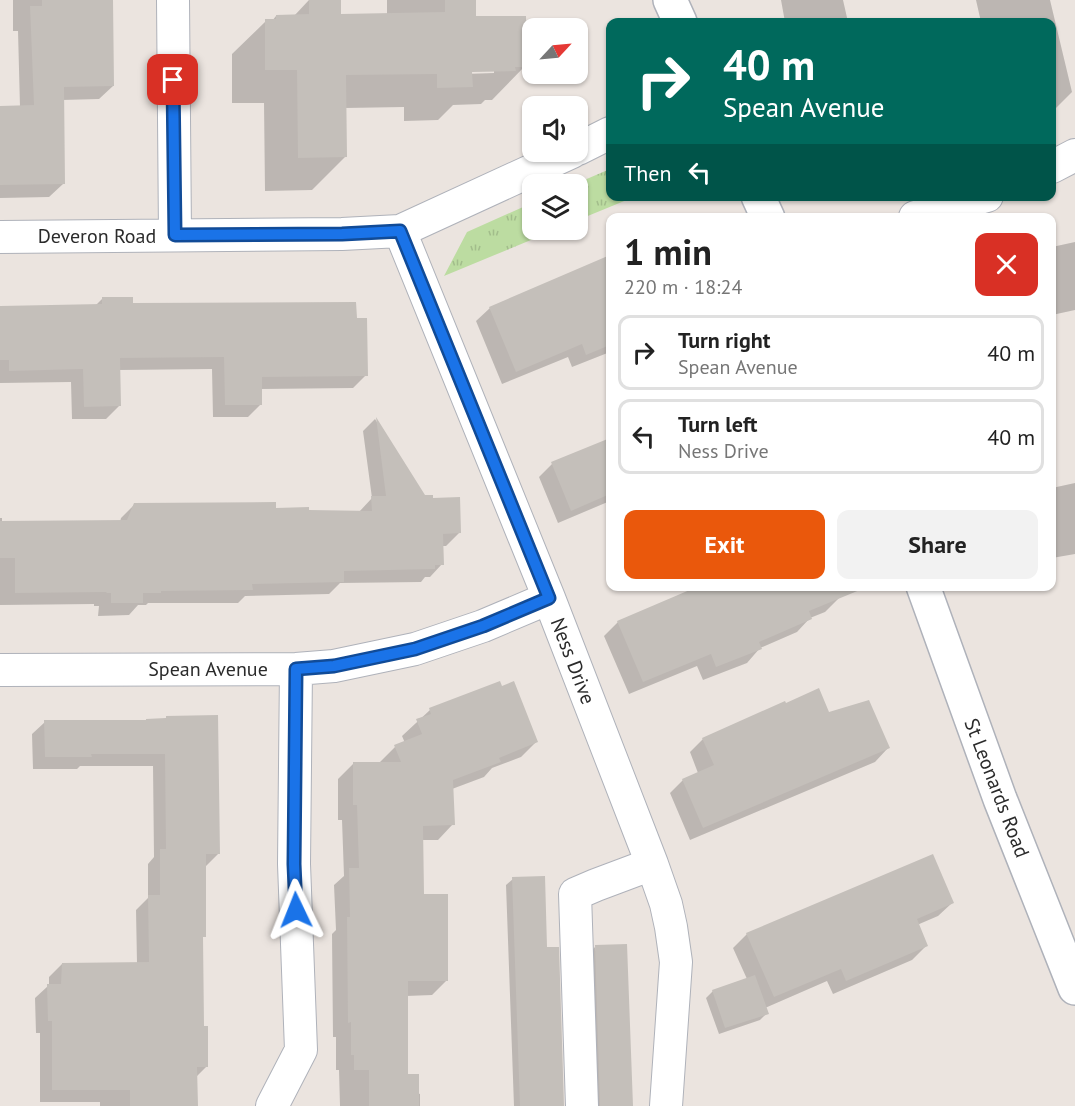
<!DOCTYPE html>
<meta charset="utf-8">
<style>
:root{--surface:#fff;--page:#f2f2f2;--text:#222;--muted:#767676;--line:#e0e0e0;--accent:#ea580c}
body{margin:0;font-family:"PT Sans",sans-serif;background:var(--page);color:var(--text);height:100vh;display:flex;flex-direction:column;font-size:22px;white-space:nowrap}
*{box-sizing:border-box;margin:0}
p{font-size:20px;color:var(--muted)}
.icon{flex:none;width:33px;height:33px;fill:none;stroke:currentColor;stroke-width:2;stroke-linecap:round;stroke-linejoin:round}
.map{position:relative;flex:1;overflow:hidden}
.side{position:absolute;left:606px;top:213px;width:450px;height:378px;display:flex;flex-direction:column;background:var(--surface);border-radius:12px;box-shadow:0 2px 4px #0004}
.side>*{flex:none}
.hud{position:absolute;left:606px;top:18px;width:450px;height:183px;border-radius:12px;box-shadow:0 2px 4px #0004;background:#00695c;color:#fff;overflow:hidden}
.needle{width:39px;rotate:64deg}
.fabs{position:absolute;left:522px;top:18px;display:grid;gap:12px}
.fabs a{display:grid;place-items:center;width:66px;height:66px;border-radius:12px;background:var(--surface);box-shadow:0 2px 4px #0004;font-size:30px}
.pin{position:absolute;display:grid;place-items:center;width:51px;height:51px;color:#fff;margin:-26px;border-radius:12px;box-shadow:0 3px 9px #0006}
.me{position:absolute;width:66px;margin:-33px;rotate:358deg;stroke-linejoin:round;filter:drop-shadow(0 0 4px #0008)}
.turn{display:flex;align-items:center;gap:21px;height:126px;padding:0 18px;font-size:27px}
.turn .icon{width:78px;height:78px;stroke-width:2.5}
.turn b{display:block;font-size:42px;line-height:51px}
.then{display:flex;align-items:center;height:57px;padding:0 18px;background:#0003;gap:12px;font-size:22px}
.round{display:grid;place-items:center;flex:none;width:63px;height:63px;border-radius:12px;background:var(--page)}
.head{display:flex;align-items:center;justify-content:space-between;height:102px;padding:0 18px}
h1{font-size:36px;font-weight:800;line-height:45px}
.action{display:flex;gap:12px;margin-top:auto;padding:12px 18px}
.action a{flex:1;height:69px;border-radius:12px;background:var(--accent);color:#fff;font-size:24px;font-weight:800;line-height:69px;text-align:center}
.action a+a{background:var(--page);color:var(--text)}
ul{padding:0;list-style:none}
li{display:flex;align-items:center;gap:18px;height:75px;margin:0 12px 9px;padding:0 6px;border:3px solid var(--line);border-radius:12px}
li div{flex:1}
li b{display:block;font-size:22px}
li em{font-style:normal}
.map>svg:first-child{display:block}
.grass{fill:url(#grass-tufts)}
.shadow{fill:#0003;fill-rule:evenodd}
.building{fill:#c4bfba}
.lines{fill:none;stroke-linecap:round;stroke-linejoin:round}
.minor-casing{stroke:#afb2ba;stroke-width:34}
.tertiary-casing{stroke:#afb2ba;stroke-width:36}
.minor{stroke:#fff;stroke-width:32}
.tertiary{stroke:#fff;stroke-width:33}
.route-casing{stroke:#114b97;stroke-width:15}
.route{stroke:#1a73e8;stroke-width:10}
.labels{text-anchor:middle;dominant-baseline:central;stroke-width:4.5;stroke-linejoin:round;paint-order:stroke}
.street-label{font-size:20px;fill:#2b2b2b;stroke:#fff}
</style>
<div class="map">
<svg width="1075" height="1106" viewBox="0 0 1075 1106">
<defs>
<pattern id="grass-tufts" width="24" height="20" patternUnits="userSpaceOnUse" patternTransform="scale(1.5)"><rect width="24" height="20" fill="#bcdca1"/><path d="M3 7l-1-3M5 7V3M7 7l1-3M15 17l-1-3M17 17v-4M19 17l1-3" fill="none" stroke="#a2bd8b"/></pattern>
</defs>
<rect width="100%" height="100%" fill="#ebe4df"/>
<path class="grass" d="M610 169V196L634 197 578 220V184H575Z
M532 203V230H555L444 276 467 232Z"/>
<path class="shadow" d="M13 0H111L113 86 99 99 62 100 63 184 49 197 0 198V107H20L18 31H13Z
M309 0H340V16L387 15V0H474V18L525 66 492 100H485L481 104 453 105 438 120 404 121V107L345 108 346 156 312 190 265 191 264 103H232V54L266 21H272L276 16H294ZM494 70V73L465 74V71Z
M781 0H843L848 22H785Z
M976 0H1050L1072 92 1052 112V22H981Z
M1075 242V310L1052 315V247Z
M610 257V353V352L572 367 568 357 502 384 476 321 490 308Z
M103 298 132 305 356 320 366 375 353 388 261 389V404L248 417H213L212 369 119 370V406L106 419H72L71 382 0 383V307L95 306Z
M375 419 424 497 459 533 446 546H442V564L430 577H425L421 582 340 583 329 594 245 596 238 603H148L146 605H138L129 615 98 616 99 606H94V604L0 605V518H2V522H120L121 518 135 504 275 509 308 512H359L372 498 363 431Z
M610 440V501L558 523 539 477 552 464Z
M1075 483V554L1052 558V488Z
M839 598 825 612 810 618 797 632 760 648 747 663 703 680 697 666 629 694 604 636 618 622Z
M499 683 536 742 521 757 492 768 484 777 452 789 453 824 438 840H422L423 896 447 980 432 995 406 996 407 1075 417 1093 420 1094V1106H340L339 1070H336V1037H333L332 934 336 930 334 885 344 876 342 820H338V779L353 764H380V762L395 747 405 743 402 736 430 710Z
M785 705 828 714 888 748 875 762 690 840 670 793 683 780 698 773 690 752 703 739Z
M167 717 219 853 206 866H205L204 936 202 938 203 1027 207 1066 196 1077V1106H100V1102H40V1033H36L35 998 48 986 49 985V977L62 964 137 963 136 910 148 898V864L154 857 153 766H80L77 769H33L32 734 45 722 164 720Z
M513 879 546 949 562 1106H514L506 885Z
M952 903 938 916 917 925 926 946 912 960 833 994 827 981 765 1008 767 1013 760 1020 719 1034 706 998 713 991 747 979 733 948 747 934Z
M595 947 631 1106H594L589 954Z"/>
<path class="building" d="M42 0H113L114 86 64 87 65 184 0 185V106L34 105 30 6H42Z
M309 0H341V14L445 12V0H476V16H526L527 67H515L516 71 472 72 473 87 437 88V74L346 75 347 157 298 158 297 70H265V19H276V15L309 14Z
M610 255V345L586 355 582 344 516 372 489 307Z
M102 297H133V303L356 302 357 318H367L368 376 262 377V405H225L224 357 120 358 121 406 84 407 83 369 9 371V360H0V306L102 304Z
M376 417 425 495H433V498L460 497 461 533 443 534 444 565H435V569L344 571V582L252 584 253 590 161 591V593H143V603H111V593H107L106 592 15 593V558H0V521L127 520 134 503 276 502V508L309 507V510L372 511 371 496H386Z
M610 438V494L571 511 551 462Z
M699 586H867V587L809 611 812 619 759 642 762 649 716 667 711 654 643 682 617 621Z
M500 681 502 686 514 681 538 742 499 758 501 762 453 780 455 825 423 826 424 894H448V981H408V1074H419V1106H369V1070H354V1055H351V1022L348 1023 347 917H350L349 868H359L357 805H353V762H401L394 745 422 734 416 719 431 714 429 708Z
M819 688 829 712 869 700 890 748 703 828 682 779 714 765 702 738 785 701 786 703Z
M218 715 220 854H206V937H203L204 1026H208V1067H197L198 1106H130V1090H52V1021H48L47 984H61L62 963 149 962 148 895H160V849H166L165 754H91L92 757H45L44 720H146V719L166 718V716Z
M933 854 954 903 917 919 928 946 846 981 841 969 774 997 746 933Z
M545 876 547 947H559L564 1106H520L512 877Z
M627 944 633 1106H600L595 945Z
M755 975 769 1014 725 1028 712 990Z"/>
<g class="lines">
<defs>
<path id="minor" d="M173 0 175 235
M578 149 610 133
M1052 167 1075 155
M915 217 987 196
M400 231 549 598 652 864 666 904 671 927 676 962 666 1106
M0 237 342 234 400 231 572 152
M0 670 296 669 334 666 415 649 483 626 549 598
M272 1106 301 1050 294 864 296 669
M582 1106 575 894 596 885 652 864"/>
<path id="tertiary" d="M670 0 680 22
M758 196 768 218
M923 586 1000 799 1075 988"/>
</defs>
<use href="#minor" class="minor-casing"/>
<use href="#tertiary" class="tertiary-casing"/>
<use href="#minor" class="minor"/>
<use href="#tertiary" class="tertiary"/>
</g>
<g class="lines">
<defs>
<path id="route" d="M173 80 175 235 342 234 400 231 549 598 483 626 415 649 334 666 296 669 294 864 296 910"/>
</defs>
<use href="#route" class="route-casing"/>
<use href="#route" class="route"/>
</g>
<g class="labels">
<g class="street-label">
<text x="97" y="236">Deveron Road</text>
<text transform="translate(573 661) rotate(69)">Ness Drive</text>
<text x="208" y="669">Spean Avenue</text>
<text transform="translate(997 788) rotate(69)">St Leonards Road</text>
</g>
</g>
</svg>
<div class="fabs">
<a><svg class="needle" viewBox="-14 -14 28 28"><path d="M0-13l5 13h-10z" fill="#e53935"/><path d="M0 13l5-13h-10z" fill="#767676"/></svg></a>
<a><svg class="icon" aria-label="sound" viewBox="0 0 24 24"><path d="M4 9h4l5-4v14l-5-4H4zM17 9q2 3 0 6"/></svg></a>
<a><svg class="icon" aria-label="layers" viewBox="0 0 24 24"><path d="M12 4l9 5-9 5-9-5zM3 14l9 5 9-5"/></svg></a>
</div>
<div class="pin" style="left:173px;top:80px;background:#d93025"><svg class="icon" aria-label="arrive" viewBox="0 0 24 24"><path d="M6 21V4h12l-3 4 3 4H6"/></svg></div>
<svg class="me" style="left:296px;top:910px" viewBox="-20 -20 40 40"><path d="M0-17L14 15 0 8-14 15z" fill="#1a73e8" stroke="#fff" stroke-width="4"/></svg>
<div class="hud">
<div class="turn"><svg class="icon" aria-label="right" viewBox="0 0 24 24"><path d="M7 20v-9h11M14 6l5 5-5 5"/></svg><div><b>40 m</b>Spean Avenue</div></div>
<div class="then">Then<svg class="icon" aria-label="left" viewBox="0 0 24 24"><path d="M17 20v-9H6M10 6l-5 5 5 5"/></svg></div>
</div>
<section class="side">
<div class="head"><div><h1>1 min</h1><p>220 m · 18:24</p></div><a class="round" style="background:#d93025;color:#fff"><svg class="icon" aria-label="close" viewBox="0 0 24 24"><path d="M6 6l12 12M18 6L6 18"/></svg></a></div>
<ul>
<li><svg class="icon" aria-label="right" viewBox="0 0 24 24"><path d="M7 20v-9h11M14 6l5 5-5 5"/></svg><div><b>Turn right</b><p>Spean Avenue</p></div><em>40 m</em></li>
<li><svg class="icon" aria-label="left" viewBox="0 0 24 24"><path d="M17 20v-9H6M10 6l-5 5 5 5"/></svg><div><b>Turn left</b><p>Ness Drive</p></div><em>40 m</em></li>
</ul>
<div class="action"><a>Exit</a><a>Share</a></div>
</section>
</div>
